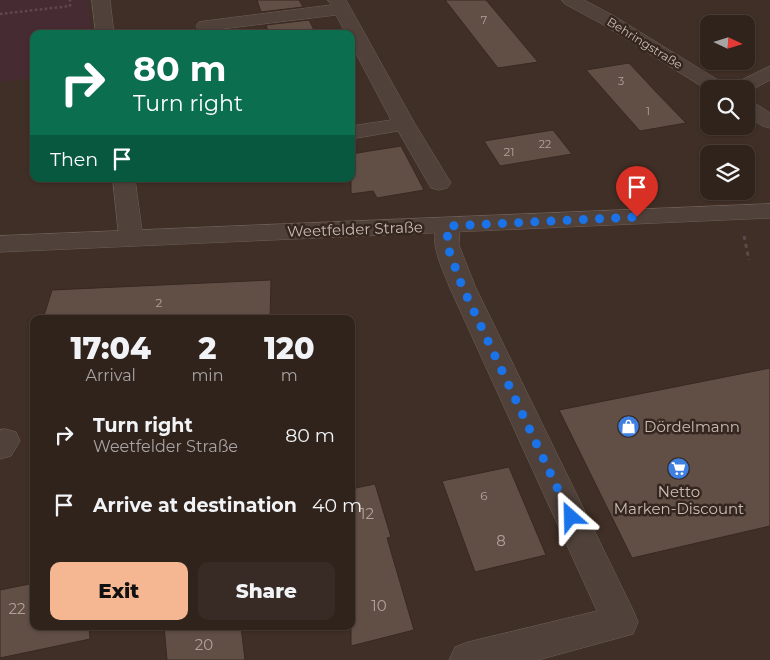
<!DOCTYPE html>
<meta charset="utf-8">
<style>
:root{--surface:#30231c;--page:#382b25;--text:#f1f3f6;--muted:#a8a4a3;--line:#4b403b;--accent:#f5b791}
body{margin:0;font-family:Montserrat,sans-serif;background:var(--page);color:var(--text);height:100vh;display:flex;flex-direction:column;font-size:19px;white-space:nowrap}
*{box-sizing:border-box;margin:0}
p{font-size:16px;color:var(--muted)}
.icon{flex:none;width:28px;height:28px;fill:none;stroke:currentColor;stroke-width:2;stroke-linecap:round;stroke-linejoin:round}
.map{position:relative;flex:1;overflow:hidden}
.panel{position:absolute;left:30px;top:315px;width:325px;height:315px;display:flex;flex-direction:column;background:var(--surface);border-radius:10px;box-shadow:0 1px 4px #0004,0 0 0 1px var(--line)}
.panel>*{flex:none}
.guide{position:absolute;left:30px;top:30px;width:325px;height:152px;border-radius:10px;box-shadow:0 1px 4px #0004,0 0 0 1px var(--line);background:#0b6e4f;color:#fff;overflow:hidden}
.needle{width:32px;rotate:94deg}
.controls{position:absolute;left:700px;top:15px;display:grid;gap:10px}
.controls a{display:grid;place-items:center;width:55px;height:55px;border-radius:10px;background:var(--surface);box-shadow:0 1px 4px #0004,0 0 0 1px var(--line);font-size:25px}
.pin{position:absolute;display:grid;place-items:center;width:42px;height:42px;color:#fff;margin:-51px -21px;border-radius:50% 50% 50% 0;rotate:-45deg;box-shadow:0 0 5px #0007}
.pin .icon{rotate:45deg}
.me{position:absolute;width:55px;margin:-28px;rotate:335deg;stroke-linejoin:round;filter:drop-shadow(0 0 4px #0008)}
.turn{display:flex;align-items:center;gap:18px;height:105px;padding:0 20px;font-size:22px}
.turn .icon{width:65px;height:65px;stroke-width:2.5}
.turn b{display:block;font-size:35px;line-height:42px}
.then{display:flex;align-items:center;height:48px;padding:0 20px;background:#0003;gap:10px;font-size:19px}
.eta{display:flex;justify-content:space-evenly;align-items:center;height:85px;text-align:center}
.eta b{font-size:30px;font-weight:800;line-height:35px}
.cta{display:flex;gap:10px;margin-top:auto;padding:10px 20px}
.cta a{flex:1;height:58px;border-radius:10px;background:var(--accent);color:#111;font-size:20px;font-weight:800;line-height:58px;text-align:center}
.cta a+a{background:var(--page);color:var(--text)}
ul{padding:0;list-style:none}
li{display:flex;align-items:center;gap:15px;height:70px;padding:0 20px}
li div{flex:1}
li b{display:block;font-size:19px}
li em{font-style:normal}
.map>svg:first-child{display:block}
.green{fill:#462c32}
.building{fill:#614f46;stroke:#372921}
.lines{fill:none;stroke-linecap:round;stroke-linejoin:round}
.minor-casing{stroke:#6d6058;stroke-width:1}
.tertiary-casing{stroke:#6d6058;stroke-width:1}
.path-far1{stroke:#5f484c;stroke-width:2.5;stroke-dasharray:2.5 2.5;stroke-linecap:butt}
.path{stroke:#5f484c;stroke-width:3;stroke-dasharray:4 4;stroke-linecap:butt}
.minor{fill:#50423a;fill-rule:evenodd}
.tertiary{fill:#50423a;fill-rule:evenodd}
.route{stroke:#1a73e8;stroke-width:9;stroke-dasharray:0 16.2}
.labels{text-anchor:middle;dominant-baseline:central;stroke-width:5;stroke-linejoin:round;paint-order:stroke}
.far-number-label{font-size:11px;fill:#b0a29b}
.far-street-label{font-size:12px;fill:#cabeb7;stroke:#35271f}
.number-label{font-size:12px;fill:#b0a29b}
.street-label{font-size:15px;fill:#cabeb7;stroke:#35271f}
.poi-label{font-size:15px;fill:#cabeb7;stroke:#35271f;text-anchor:start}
.near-number-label{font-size:15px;fill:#b0a29b}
</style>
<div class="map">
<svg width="770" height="660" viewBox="0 0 770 660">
<rect width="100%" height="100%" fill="#402f26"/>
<path class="green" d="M0 0H88L92 34H34V78L0 82Z"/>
<path class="building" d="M257 0H299L303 7 261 12Z
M445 0H486L538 62 498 68Z
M309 20 316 34H269L266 25Z
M629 63 656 92 686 123 640 131 586 70Z
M553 130 572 154 500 166 484 141Z
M401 146 424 190 377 198 373 191 351 194V154Z
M271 280 270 319H43L52 290Z
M770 368V526L632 558 559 410Z
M509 467 546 555 475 572 442 481Z
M375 484 391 537 387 538 414 630 351 646V489Z
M34 583V626H89L90 639 0 658V590Z
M164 626H241L245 660H167Z"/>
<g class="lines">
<defs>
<path id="minor" d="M92 0H110L114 34H96Z
M328 0H346L415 124 451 183 447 188 439 190 431 188 398 131 351 139V126L391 120 351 44V34H346L336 15 205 31 199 30 196 26 199 22 205 21 331 5Z
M562 0H584L614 16 726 85 728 88 731 85 770 66V80L746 93V89H709V91L602 24 565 4Z
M746 100 753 102 770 113V128L763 126 746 116Z
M113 179H135L143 238 140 244 131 246 122 244 119 238Z
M448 218 457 221 460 226 459 245 475 286 633 610 638 622 633 634 538 660H449L455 647 468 642 597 611 449 286C442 267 427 240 439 221Z
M5 429 16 432 20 441 11 456 0 459V430Z"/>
<path id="tertiary" d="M770 204V218L0 252V236Z"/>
</defs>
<use href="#minor" class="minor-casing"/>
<use href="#tertiary" class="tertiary-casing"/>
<path class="path-far1" d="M0 14 70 6V0"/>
<path class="path" d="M744 236 749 260"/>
<use href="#minor" class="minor"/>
<use href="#tertiary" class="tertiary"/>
</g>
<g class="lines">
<path class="route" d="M571 517 462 286 447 245 448 226 637 217"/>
</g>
<defs>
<symbol id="shop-disc" viewBox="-11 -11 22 22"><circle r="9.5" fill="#3f7fe0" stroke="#35271f"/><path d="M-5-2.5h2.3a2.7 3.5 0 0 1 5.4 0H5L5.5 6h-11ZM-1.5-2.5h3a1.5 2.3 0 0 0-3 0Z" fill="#fff"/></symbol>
<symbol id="supermarket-disc" viewBox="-11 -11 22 22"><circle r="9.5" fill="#3f7fe0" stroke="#35271f"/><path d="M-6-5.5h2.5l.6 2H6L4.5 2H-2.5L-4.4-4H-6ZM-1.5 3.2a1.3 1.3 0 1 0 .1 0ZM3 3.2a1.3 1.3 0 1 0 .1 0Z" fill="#fff"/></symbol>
</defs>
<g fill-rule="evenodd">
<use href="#shop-disc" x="616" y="414" width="25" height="25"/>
<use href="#supermarket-disc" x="666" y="456" width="25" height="25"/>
</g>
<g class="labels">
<g class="far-number-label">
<text x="484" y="20">7</text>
<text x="621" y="81">3</text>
<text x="648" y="111">1</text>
<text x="545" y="144">22</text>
</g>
<g class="far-street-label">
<text transform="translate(645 43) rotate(32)">Behringstraße</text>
</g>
<g class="number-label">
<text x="509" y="151">21</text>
<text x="159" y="302">2</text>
<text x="484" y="495">6</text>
</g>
<g class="street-label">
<text transform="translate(355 229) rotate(-2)">Weetfelder Straße</text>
</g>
<g class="poi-label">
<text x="644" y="426">Dördelmann</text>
<text x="679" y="491" text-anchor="middle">Netto<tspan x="679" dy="17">Marken-Discount</tspan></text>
</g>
<g class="near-number-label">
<text x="367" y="513">12</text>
<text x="501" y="540">8</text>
<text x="379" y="605">10</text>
<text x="17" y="608">22</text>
<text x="204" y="644">20</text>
</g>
</g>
</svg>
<div class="controls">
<a><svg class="needle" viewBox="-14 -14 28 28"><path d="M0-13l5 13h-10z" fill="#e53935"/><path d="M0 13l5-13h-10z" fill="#a8a4a3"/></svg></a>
<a><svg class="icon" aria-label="search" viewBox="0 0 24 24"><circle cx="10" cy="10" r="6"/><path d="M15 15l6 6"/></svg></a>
<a><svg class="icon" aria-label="layers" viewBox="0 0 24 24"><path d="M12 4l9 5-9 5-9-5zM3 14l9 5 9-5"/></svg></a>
</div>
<div class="pin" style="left:637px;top:217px;background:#d93025"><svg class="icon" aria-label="arrive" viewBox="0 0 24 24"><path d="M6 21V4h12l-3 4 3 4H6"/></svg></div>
<svg class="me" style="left:571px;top:517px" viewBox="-20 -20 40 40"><path d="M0-17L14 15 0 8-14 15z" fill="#1a73e8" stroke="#fff" stroke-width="4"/></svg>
<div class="guide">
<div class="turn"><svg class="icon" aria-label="right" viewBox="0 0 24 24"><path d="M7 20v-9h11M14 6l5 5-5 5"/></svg><div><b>80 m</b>Turn right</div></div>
<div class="then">Then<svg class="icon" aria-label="arrive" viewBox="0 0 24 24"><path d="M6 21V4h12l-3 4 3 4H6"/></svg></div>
</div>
<section class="panel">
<div class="eta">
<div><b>17:04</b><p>Arrival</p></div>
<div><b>2</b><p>min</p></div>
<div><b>120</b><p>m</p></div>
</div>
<ul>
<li><svg class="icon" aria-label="right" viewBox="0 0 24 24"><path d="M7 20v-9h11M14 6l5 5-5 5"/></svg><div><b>Turn right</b><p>Weetfelder Straße</p></div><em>80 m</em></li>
<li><svg class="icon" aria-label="arrive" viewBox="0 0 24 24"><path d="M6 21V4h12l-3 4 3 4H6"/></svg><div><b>Arrive at destination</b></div><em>40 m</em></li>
</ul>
<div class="cta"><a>Exit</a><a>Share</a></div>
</section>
</div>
